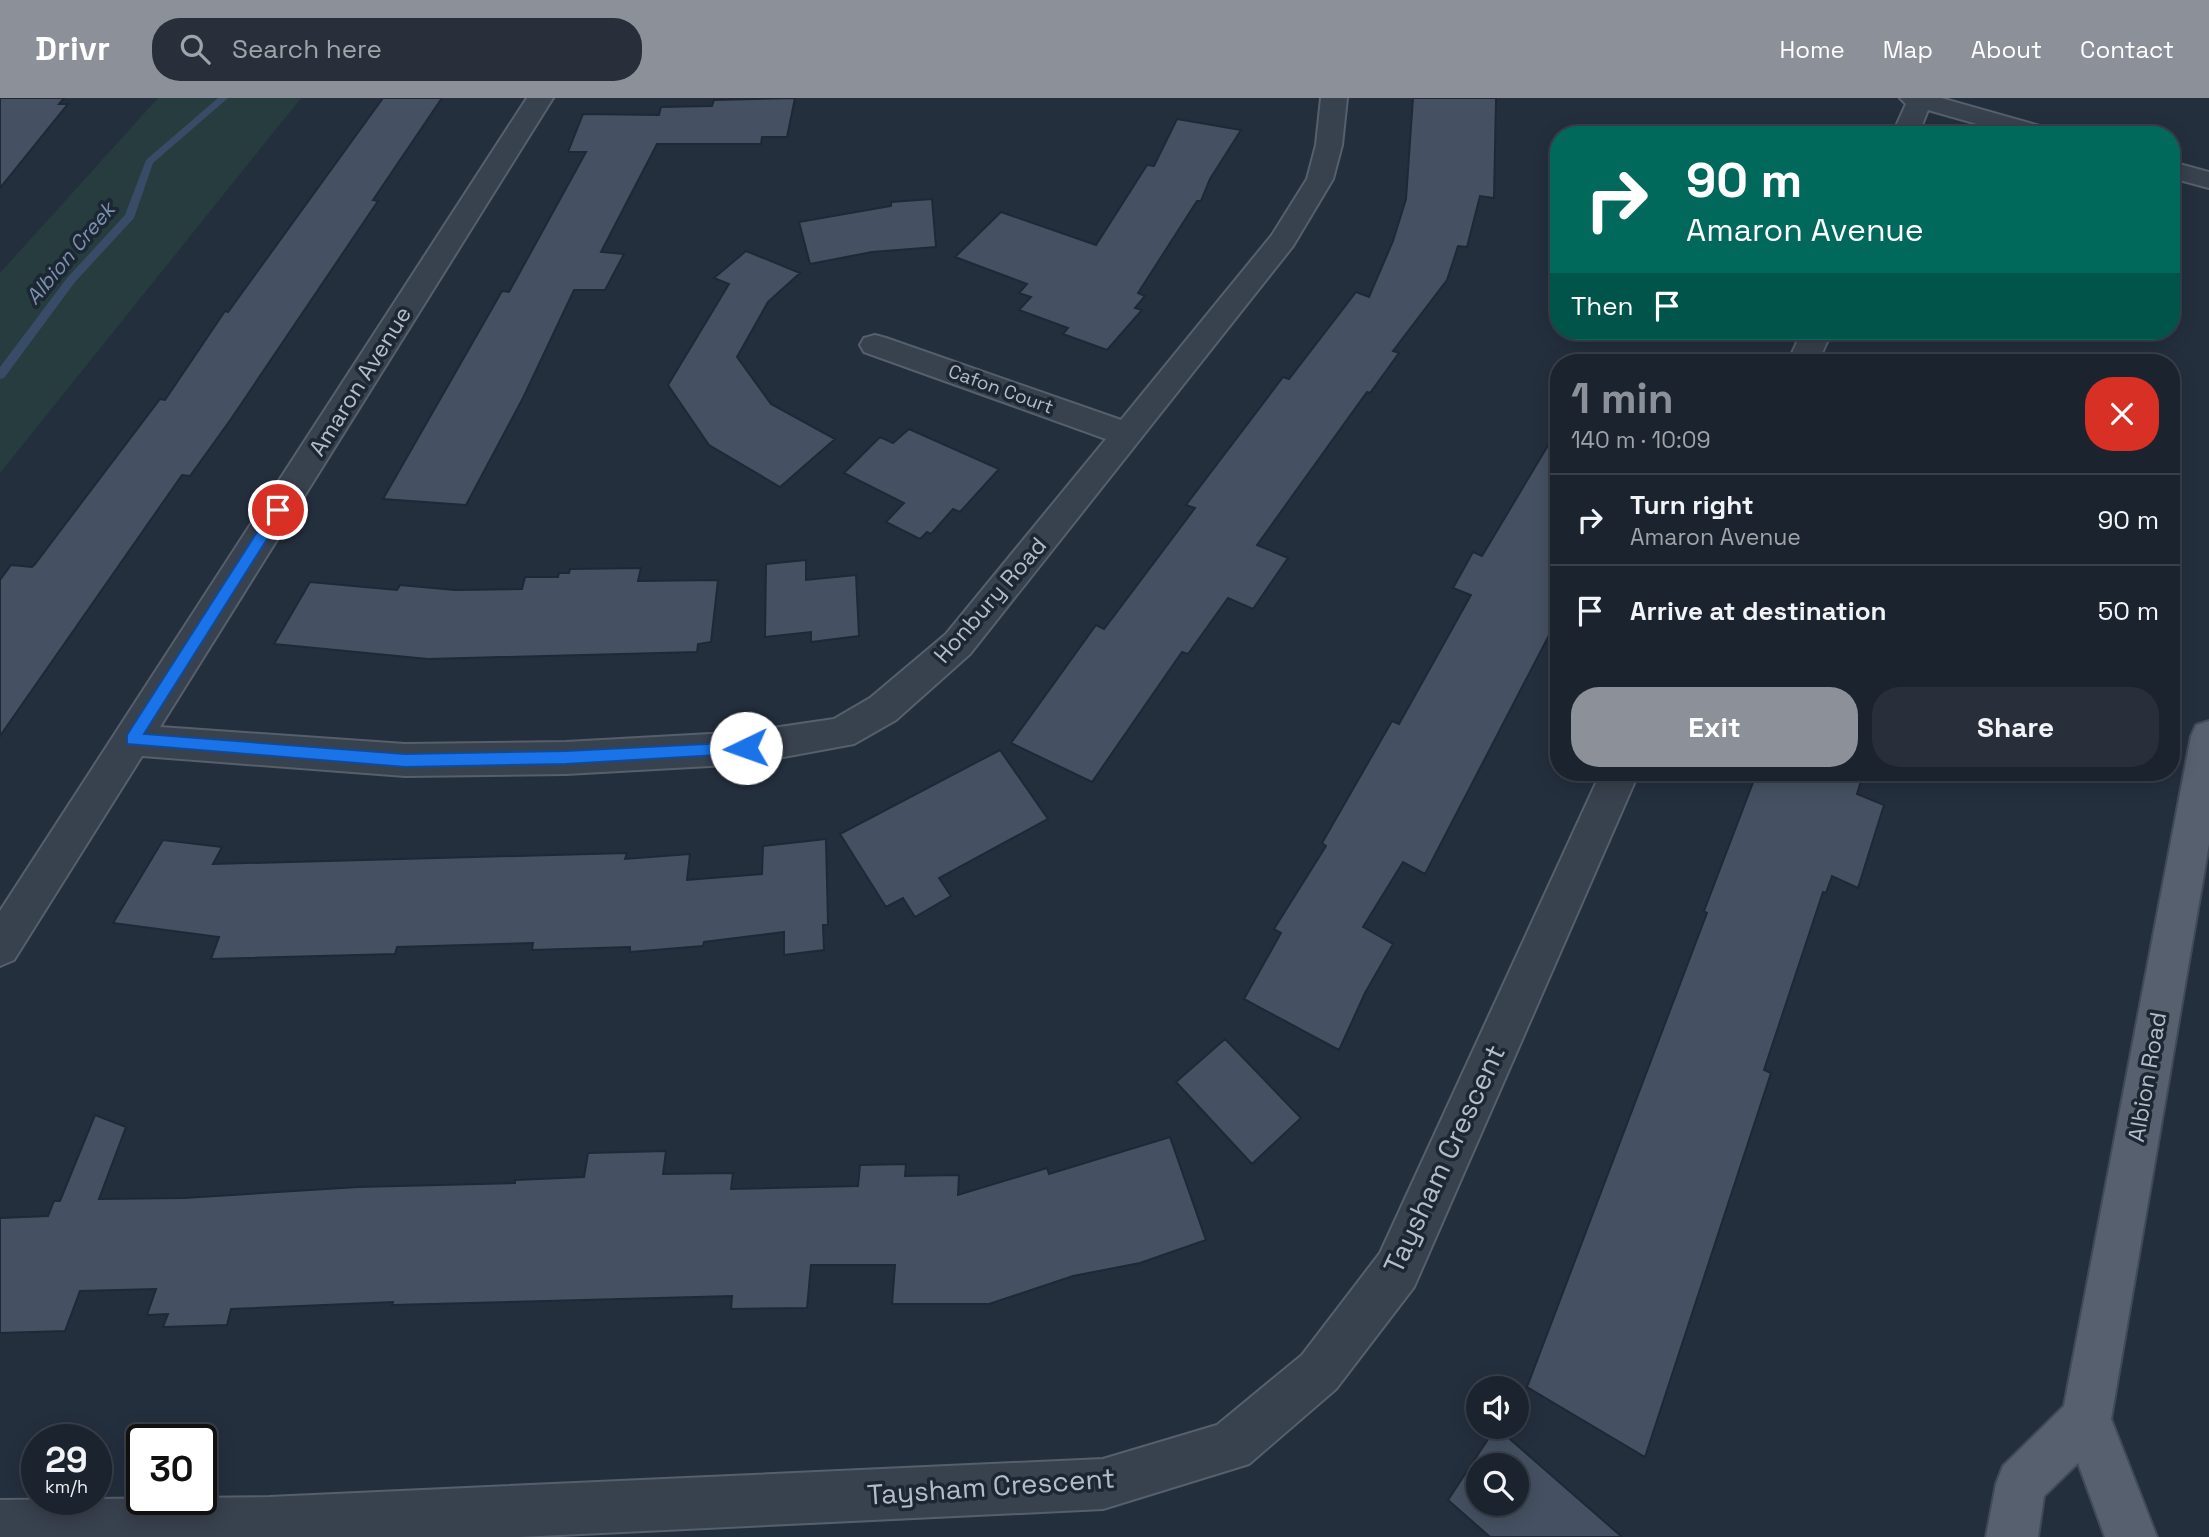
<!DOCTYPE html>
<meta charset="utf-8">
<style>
:root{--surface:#1b232e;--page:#282f3a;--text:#f1f3f6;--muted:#a0a4aa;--line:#39404a;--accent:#8c9099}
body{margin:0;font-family:"Space Grotesk",sans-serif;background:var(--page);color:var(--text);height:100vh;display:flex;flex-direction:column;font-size:26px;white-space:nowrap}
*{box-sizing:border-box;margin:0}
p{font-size:23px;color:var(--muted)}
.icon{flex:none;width:38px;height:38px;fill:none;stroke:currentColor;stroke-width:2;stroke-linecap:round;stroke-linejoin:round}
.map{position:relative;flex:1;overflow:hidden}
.side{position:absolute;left:1550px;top:256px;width:630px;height:427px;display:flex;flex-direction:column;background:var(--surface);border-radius:28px;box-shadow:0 4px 18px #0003,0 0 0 2px var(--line)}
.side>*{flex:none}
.guide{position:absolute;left:1550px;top:28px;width:630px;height:214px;border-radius:28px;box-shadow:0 4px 18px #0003,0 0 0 2px var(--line);background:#00695c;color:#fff;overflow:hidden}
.fabs{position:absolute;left:1466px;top:1278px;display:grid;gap:14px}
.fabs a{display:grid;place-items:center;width:63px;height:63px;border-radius:50%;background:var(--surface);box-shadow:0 4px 18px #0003,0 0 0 2px var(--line);font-size:35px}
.speed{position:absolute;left:21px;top:1326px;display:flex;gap:14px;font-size:35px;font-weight:700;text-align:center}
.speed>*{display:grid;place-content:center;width:91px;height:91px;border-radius:50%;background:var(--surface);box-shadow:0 4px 18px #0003,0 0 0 2px var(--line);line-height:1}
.speed small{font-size:18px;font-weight:400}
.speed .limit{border:4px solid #111;border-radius:10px;background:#fff;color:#111}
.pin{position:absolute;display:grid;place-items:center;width:60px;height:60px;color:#fff;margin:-30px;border:4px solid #fff;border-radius:50%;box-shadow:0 2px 7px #0007}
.me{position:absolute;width:77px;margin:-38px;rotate:267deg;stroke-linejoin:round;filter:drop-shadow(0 0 5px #0008)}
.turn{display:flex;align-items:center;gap:24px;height:147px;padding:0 21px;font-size:32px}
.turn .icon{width:91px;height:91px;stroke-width:2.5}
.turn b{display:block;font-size:49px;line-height:60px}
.then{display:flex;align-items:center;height:66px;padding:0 21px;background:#0003;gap:14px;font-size:26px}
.round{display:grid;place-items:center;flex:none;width:74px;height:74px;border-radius:28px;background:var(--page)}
.head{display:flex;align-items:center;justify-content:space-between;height:119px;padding:0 21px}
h1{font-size:42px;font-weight:700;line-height:52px;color:var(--accent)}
.button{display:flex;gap:14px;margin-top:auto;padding:14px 21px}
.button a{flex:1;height:80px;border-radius:28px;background:var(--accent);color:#fff;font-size:28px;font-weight:700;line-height:80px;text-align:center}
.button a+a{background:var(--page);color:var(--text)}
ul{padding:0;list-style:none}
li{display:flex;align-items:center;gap:21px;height:91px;padding:0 21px;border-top:2px solid var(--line)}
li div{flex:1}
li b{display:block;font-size:26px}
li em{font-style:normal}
header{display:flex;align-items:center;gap:42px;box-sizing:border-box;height:98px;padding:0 35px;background:var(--accent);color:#fff}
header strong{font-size:33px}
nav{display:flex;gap:38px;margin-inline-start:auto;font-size:24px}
.search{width:490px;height:63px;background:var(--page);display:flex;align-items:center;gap:18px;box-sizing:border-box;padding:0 24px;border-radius:28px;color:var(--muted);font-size:26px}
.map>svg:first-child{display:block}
.green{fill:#263c3f}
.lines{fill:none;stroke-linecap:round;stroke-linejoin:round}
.stream{fill:#394c67;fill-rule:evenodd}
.building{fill:#455162;stroke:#1f2835;stroke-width:2;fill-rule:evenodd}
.minor-casing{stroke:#565f6c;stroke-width:4}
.major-casing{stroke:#414a57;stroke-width:4}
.minor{fill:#38414e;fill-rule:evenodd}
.major{fill:#56606e;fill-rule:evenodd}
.route{fill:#1a73e8;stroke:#114b97;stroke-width:2}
.labels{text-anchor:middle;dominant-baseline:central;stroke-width:7;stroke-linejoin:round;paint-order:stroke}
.far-street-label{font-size:19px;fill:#b4bcc9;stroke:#1d2633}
.far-water-label{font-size:21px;font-style:italic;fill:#7c92b1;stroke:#1d2633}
.street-label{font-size:23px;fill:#b4bcc9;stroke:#1d2633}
.near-street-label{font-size:28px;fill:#b4bcc9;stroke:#1d2633}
</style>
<header>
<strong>Drivr</strong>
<div class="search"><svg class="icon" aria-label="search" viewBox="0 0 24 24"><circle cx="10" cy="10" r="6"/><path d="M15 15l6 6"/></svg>Search here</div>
<nav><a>Home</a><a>Map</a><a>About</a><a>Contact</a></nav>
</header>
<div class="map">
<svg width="2209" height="1439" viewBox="0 0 2209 1439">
<rect width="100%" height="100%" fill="#242f3e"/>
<path class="green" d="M158 0H301L0 375V175Z"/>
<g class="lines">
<path class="stream" d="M218 0H228L153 65 134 120 75 184 4 280 0 281V269L67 180 125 117 146 62Z"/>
</g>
<path class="building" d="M0 0H64L59 6H68L0 90Z
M383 0H442L373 102 378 103 231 321 190 378 182 377 0 638V482L11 467 32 469 35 466 160 301 165 302 225 213 228 214Z
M795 0 787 39H762L761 46H657L601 154 624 156 605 192H574L523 300 466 407 383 401 502 193 509 194 586 54H568L583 16 659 17 661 9 712 8 714 2Z
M1413 0H1496L1494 100 1480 98 1467 149 1458 148 1447 182 1393 253 1399 255 1370 295 1367 294 1257 447 1288 460 1253 511 1228 500 1188 556 1182 554 1092 684 1011 645 1096 527 1104 531 1195 410 1186 407 1283 279 1289 281 1356 194 1369 199 1393 143 1406 101Z
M1177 21 1241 32 1210 81 1201 103H1197L1138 195 1145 198 1135 210 1142 212 1107 252 1063 236 1068 230 1019 212 1031 199 1019 195 1027 186 955 159 1001 114 1096 147 1147 67 1154 68Z
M932 101 936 149 872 154 810 166 799 124 891 108V104Z
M746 153 800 175 768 204 737 259 771 306 835 341 780 389 709 347 668 287 729 186 714 180Z
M1559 329V518L1425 776 1403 764 1363 829 1393 846 1365 895 1339 952 1244 901 1281 835 1274 831 1326 748 1322 745 1392 623 1399 626 1471 497 1453 490 1473 454 1482 458Z
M909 331 999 371 960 414 953 411 931 436 927 434 920 441 886 424 904 405 844 375 880 339 893 345Z
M806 462V482L856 477 859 538 811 544V534L765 539 766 466Z
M641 470 638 483 718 482 711 544 698 546 697 554 428 561 274 546 310 484 397 492 400 487 455 492 522 491 525 479H558L559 475H569L570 471Z
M1000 652 1048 721 939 780 951 798 915 819 903 800 886 809 840 736Z
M1757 674H1864L1857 696 1884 707 1858 790 1832 778 1826 795 1823 794 1764 972 1771 975 1645 1359 1527 1289 1707 815 1704 813Z
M826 741 828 827H823L824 852 784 857V834L704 844 703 848 630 854V849L532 852 533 845 397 849 395 856 211 861 219 839 113 825 163 742 222 749 213 766 627 755 625 761 690 756 687 782 762 776 763 748Z
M1225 941 1301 1020 1252 1066 1176 984Z
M95 1017 126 1029 99 1101 184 1100 358 1089 515 1085V1082L584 1079 588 1055 666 1053 663 1076 733 1075 731 1091 858 1088 860 1067 906 1066 905 1078 959 1077 958 1097 1047 1070 1049 1076 1170 1039 1206 1142 1140 1165 1073 1178 989 1206H892L895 1167H811L807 1210 731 1211 732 1198 392 1207 393 1204 231 1211 227 1227 163 1229 168 1216 147 1217 156 1191 80 1193 65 1233 0 1235V1120L48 1118 54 1103H60Z
M1496 1329 1519 1349 1622 1439H1490L1448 1402ZM1479 1367H1517V1405H1479Z"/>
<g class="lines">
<defs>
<path id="minor" d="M527 0H553L160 629 405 646 566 644 746 634 834 621 870 600 946 536 1106 341 864 254 860 247 864 240 875 237 886 240 1121 322 1272 137 1307 81 1316 47 1321 0H1347L1342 47 1333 81 1293 148 970 556 896 622 854 646 746 666 566 676 405 678 142 658 14 862 0 868V813Z
M1900 0H1941L2054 32 2058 37H2016L1928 12 1918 37H1892L1906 6Z
M2172 64 2209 74V90L2172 80Z
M1802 233H1832L1818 264H1788Z
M1601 674H1639L1414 1189 1336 1291 1249 1366 1103 1411 519 1439H0V1402L269 1399 1103 1361 1217 1327 1302 1257 1380 1155Z"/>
<path id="major" d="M2209 623V746L2111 1321 2157 1439H2105L2078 1365 2044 1398 2038 1439H1986L1996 1386 2003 1368 2064 1308 2191 638 2196 627Z"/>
</defs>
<use href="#minor" class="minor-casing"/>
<use href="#major" class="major-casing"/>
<use href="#minor" class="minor"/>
<use href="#major" class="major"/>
</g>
<path class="route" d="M278 407 283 409V416L144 636 405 656 566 653 746 644 752 646V655L566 666 405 669 127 646V637L273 409Z"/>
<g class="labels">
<g class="far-street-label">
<text transform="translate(1001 291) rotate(20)">Cafon Court</text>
</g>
<g class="far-water-label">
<text transform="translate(70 155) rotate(-50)">Albion Creek</text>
</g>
<g class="street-label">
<text transform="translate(360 283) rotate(-58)">Amaron Avenue</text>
<text transform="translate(990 502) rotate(-49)">Honbury Road</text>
<text transform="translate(2147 979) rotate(-80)">Albion Road</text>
</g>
<g class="near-street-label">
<text transform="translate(1444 1061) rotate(-65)">Taysham Crescent</text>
<text transform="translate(991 1388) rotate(-4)">Taysham Crescent</text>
</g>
</g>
</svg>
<div class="fabs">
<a><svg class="icon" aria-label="sound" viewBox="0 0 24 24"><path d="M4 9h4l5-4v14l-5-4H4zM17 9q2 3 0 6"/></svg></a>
<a><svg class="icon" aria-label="search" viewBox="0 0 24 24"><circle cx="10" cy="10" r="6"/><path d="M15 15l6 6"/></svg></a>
</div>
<div class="speed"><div>29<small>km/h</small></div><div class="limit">30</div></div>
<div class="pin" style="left:278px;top:412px;background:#d93025"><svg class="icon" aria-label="arrive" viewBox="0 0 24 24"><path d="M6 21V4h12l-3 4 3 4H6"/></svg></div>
<svg class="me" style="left:746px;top:650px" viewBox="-20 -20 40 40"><circle r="19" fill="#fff"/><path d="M0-13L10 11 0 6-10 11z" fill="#1a73e8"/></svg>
<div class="guide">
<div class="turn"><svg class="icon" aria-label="right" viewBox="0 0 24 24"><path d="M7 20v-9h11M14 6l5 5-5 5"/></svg><div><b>90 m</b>Amaron Avenue</div></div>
<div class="then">Then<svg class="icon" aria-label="arrive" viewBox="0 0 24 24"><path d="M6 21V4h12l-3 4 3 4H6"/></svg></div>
</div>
<section class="side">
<div class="head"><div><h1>1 min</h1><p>140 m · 10:09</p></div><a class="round" style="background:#d93025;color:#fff"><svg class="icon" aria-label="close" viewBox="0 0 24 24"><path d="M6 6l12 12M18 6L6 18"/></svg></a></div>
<ul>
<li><svg class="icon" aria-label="right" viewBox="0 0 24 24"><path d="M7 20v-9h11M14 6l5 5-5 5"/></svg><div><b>Turn right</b><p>Amaron Avenue</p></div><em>90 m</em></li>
<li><svg class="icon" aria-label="arrive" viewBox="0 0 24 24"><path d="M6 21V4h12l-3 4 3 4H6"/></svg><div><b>Arrive at destination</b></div><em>50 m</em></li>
</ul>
<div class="button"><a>Exit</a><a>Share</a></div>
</section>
</div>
